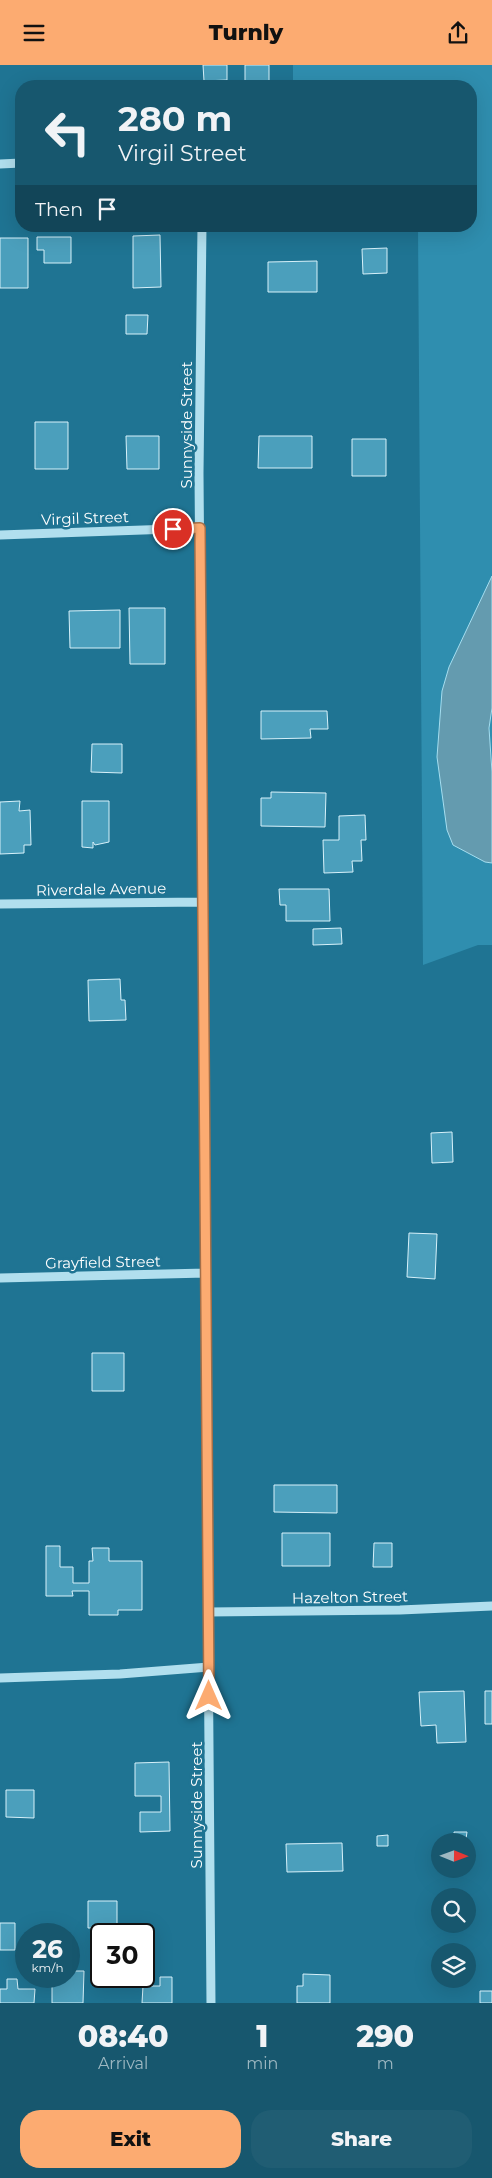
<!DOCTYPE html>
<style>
:root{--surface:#17576e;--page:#205d73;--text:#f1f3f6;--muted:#9eb8c2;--accent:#fcab71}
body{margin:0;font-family:Montserrat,sans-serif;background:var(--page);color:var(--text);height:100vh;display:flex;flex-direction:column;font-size:19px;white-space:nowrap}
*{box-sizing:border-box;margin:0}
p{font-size:16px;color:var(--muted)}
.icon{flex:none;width:28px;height:28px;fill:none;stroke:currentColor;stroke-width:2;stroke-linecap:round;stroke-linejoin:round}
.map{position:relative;height:1938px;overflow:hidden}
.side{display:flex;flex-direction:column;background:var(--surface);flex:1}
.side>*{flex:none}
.banner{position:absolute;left:15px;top:15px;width:462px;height:152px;border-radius:20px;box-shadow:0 5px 20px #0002;background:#17576e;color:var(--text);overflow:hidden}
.needle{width:32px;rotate:91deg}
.fabs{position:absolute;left:431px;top:1768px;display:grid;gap:10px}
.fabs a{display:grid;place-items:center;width:45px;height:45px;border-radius:50%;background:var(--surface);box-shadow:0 5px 20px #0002;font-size:25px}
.speed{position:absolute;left:15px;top:1858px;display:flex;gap:10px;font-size:25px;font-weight:700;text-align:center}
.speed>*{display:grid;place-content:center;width:65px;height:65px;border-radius:50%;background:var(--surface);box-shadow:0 5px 20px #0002;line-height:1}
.speed small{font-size:12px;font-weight:400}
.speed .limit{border:2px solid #111;border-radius:8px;background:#fff;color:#111}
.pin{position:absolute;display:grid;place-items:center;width:42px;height:42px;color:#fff;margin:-21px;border:2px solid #fff;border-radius:50%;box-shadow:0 1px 5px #0007}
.me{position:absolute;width:55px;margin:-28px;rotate:0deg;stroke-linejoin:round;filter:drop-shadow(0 0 4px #0008)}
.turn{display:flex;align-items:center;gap:18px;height:105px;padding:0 20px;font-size:22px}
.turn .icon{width:65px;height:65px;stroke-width:2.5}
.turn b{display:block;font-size:35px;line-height:42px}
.then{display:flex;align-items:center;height:48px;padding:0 20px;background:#0003;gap:10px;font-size:19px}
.eta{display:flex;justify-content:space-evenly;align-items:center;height:85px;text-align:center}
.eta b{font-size:30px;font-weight:800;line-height:35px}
.primary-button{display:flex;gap:10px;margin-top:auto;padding:10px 20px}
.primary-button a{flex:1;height:58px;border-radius:20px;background:var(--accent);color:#111;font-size:20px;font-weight:800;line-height:58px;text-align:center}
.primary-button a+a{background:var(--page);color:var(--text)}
header{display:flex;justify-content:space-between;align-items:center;height:65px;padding:0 20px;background:var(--accent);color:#111;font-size:22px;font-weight:800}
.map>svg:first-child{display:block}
.green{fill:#2f8eaf}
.water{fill:#649baf;stroke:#a5def0}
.building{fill:#4b9fbc;stroke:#d7f1fa}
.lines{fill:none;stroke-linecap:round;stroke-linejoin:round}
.minor{stroke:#b1dfee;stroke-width:9}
.route-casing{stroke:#a46f49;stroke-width:12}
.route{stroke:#fcab71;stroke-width:9}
.labels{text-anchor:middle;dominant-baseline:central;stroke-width:5;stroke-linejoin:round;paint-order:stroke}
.street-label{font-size:15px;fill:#fff;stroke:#1f7493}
</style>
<header><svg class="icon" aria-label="menu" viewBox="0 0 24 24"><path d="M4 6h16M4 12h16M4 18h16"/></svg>Turnly<svg class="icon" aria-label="share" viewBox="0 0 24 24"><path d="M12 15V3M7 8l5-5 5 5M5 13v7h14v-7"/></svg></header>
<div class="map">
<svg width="492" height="1938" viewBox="0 0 492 1938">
<rect width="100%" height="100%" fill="#1f7493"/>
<path class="green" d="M293 0H492V880H478L423 900 418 161H471V21H293Z"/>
<path class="water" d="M492 511V643L489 663 492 707V798L485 797 453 780 447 765 437 692 442 626 449 602Z"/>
<path class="building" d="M203 0H227V15L204 16Z
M245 0H269V18H245Z
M160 170 161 222 133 223V171Z
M37 172H71V198H44V185H37Z
M0 173H28V223H0Z
M387 183V208L363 209 362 184Z
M317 196V227H268V197Z
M126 250H148L147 269H126Z
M35 357H68V404H35Z
M126 371H159V404H127Z
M259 371H312V403H258Z
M352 374H386V411H352Z
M129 543H165V599H130Z
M120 545V583H70L69 546Z
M261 646H327L328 664H310L311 673 261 674Z
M92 679H122V708L91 707Z
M271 727 326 728 325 762 261 761V733H271Z
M20 736 19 746 30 745 31 780H24V788L0 789V737Z
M82 736H109V777L95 780 93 777V783L82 782Z
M365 750 366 775H361L362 796H352L353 807 324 808 323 775H339V751Z
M279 824H329L330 856H286V840H280Z
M341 863 342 879 313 880V864Z
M120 914 121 935H125L126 955 89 956 88 915Z
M452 1067 453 1097 432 1098 431 1068Z
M409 1168 437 1169 435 1214 407 1212Z
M92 1288H124V1326H92Z
M274 1420H337V1448L274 1447Z
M282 1468H330V1501H282Z
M374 1478H392V1502H373Z
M46 1481H60V1502H73V1518H89V1496H93L92 1483H109V1496H142V1545H118V1550H89V1526H72L73 1531H46Z
M464 1626 466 1677 437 1678 436 1660 421 1661 419 1627Z
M485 1626H492V1659H485Z
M169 1697 170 1766 140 1767V1747H161V1731H135V1698Z
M6 1725H34V1753L6 1752Z
M454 1767H467L466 1774H454Z
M388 1770V1781H377V1771Z
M342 1778 343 1806 287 1807 286 1779Z
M88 1836H117V1863H88Z
M0 1858H15V1885H0Z
M69 1906H84L83 1938H52V1911H69Z
M303 1909 330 1910V1938H297V1921H303Z
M160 1912H172V1938H142L143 1921H160Z
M7 1914H17L18 1924H35L34 1938H0V1924H7Z
M480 1926H492V1938H480Z"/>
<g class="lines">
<path class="minor" d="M0 99 21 98
M202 161 199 408 211 1938
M0 470 200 463
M0 839 203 837
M0 1213 206 1208
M208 1547 400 1545 492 1541
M0 1613 120 1609 209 1602"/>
</g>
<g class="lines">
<defs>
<path id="route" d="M173 464 200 463 209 1631"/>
</defs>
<use href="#route" class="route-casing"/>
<use href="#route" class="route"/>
</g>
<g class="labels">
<g class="street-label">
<text transform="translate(186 360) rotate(-90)">Sunnyside Street</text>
<text transform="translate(85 453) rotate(-2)">Virgil Street</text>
<text transform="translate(101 824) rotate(-1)">Riverdale Avenue</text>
<text transform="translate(103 1197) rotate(-1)">Grayfield Street</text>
<text transform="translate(350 1532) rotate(-1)">Hazelton Street</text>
<text transform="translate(196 1740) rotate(-90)">Sunnyside Street</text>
</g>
</g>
</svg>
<div class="fabs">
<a><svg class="needle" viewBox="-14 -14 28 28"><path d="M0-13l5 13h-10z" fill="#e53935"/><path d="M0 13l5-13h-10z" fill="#9eb8c2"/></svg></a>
<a><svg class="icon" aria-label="search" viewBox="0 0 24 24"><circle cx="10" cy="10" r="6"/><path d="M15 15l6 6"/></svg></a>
<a><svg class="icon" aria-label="layers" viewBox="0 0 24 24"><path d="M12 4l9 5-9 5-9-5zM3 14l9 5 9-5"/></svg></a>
</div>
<div class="speed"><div>26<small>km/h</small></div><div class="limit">30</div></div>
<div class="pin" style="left:173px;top:464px;background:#d93025"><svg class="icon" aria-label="arrive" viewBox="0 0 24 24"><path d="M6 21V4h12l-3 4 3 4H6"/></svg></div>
<svg class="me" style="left:209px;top:1631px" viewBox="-20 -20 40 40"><path d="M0-17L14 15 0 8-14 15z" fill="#fcab71" stroke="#fff" stroke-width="4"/></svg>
<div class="banner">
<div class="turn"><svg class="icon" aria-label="left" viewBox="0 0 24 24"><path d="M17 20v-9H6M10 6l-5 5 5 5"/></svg><div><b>280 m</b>Virgil Street</div></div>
<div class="then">Then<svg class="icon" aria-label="arrive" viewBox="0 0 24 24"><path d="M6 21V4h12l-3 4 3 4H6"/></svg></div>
</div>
</div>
<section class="side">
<div class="eta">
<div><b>08:40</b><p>Arrival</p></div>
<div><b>1</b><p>min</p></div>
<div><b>290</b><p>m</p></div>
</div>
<div class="primary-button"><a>Exit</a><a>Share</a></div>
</section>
